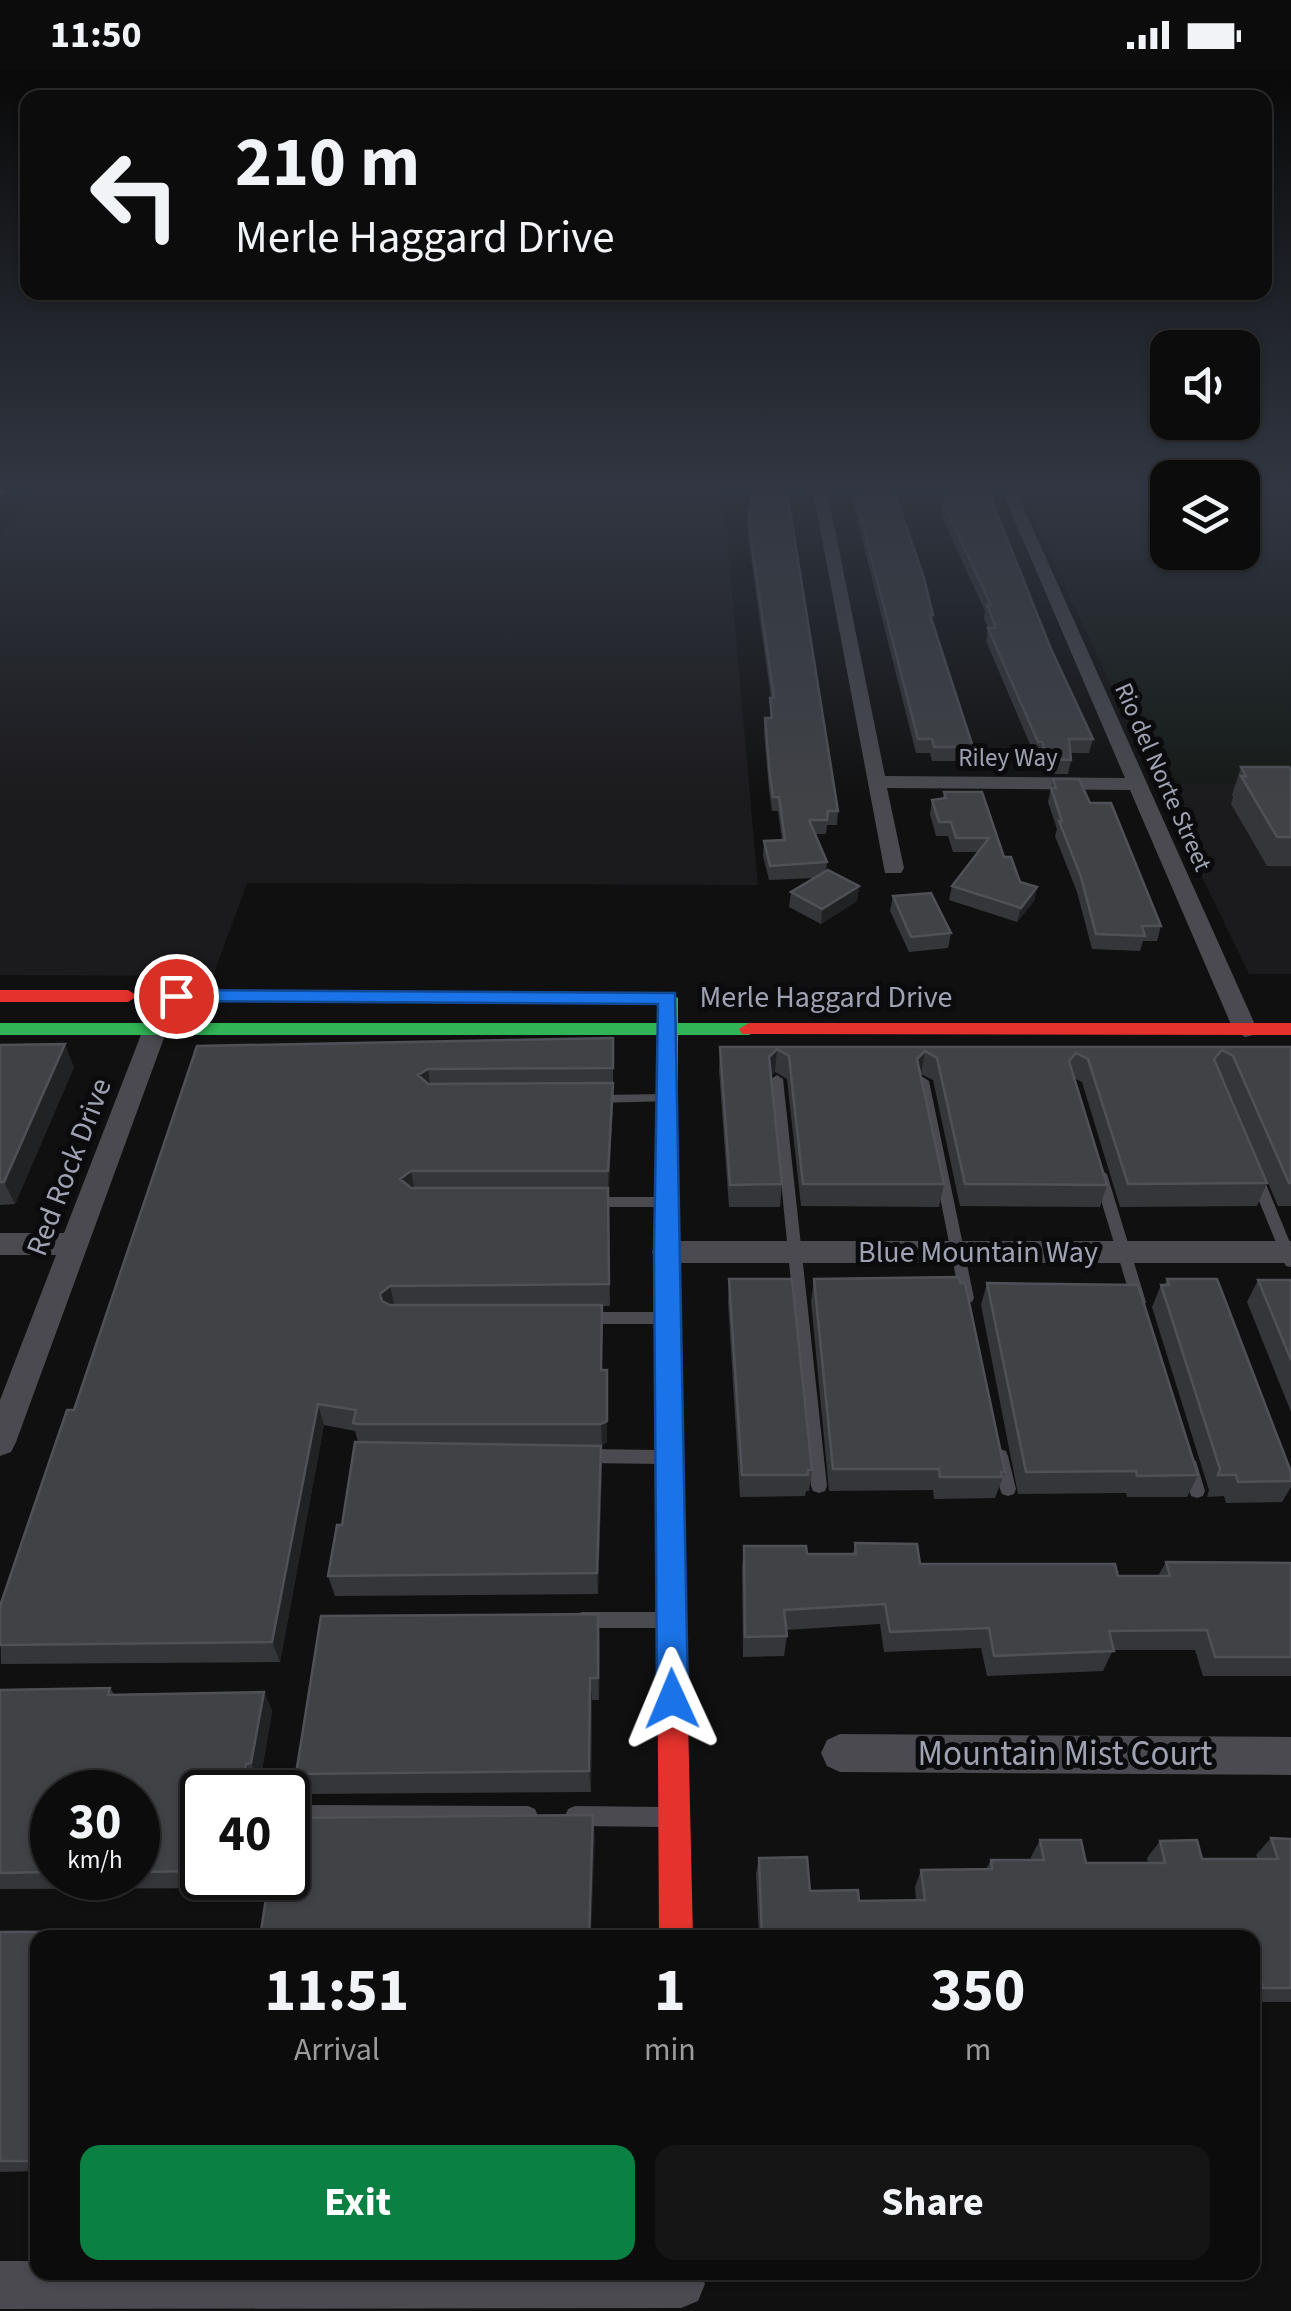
<!DOCTYPE html>
<style>
:root{--surface:#0c0c0c;--page:#151515;--text:#f1f3f6;--muted:#9a9b9d;--line:#2c2c2d;--accent:#0b8043}
body{margin:0;font-family:"Source Sans 3",sans-serif;background:var(--page);color:var(--text);height:100vh;display:flex;flex-direction:column;font-size:38px;white-space:nowrap}
*{box-sizing:border-box;margin:0}
p{font-size:32px;color:var(--muted)}
.icon{flex:none;width:55px;height:55px;fill:none;stroke:currentColor;stroke-width:2;stroke-linecap:round;stroke-linejoin:round}
.map{position:relative;flex:1;overflow:hidden}
.sheet{position:absolute;left:30px;top:1860px;width:1230px;height:350px;display:flex;flex-direction:column;background:var(--surface);border-radius:20px;box-shadow:0 2px 8px #0004,0 0 0 2px var(--line)}
.sheet>*{flex:none}
.top-card{position:absolute;left:20px;top:20px;width:1252px;height:210px;border-radius:20px;box-shadow:0 2px 8px #0004,0 0 0 2px var(--line);background:#0c0c0c;color:var(--text);overflow:hidden}
.tools{position:absolute;left:1150px;top:260px;display:grid;gap:20px}
.tools a{display:grid;place-items:center;width:110px;height:110px;border-radius:20px;background:var(--surface);box-shadow:0 2px 8px #0004,0 0 0 2px var(--line);font-size:50px}
.speed{position:absolute;left:30px;top:1700px;display:flex;gap:20px;font-size:50px;font-weight:700;text-align:center}
.speed>*{display:grid;place-content:center;width:130px;height:130px;border-radius:50%;background:var(--surface);box-shadow:0 2px 8px #0004,0 0 0 2px var(--line);line-height:1}
.speed small{font-size:25px;font-weight:400}
.speed .limit{border:5px solid #111;border-radius:15px;background:#fff;color:#111}
.pin{position:absolute;display:grid;place-items:center;width:85px;height:85px;color:#fff;margin:-42px;border:5px solid #fff;border-radius:50%;box-shadow:0 2px 10px #0007}
.me{position:absolute;width:110px;margin:-55px;rotate:359deg;stroke-linejoin:round;filter:drop-shadow(0 0 8px #0008)}
.turn{display:flex;align-items:center;gap:35px;height:210px;padding:0 50px;font-size:45px}
.turn .icon{width:130px;height:130px;stroke-width:2.5}
.turn b{display:block;font-size:70px;line-height:85px}
.eta{display:flex;justify-content:space-evenly;align-items:center;height:170px;text-align:center}
.eta b{font-size:60px;font-weight:700;line-height:70px}
.button{display:flex;gap:20px;margin-top:auto;padding:20px 50px}
.button a{flex:1;height:115px;border-radius:20px;background:var(--accent);color:#fff;font-size:40px;font-weight:700;line-height:115px;text-align:center}
.button a+a{background:var(--page);color:var(--text)}
.status{display:flex;justify-content:space-between;align-items:center;height:70px;padding:0 50px;background:var(--surface);direction:ltr}
.status svg{height:28px;fill:currentColor}
.map>svg:first-child{display:block}
.built{fill:#1b1a1d}
.green{fill:#151a17}
.lines{fill:none;stroke-linecap:round;stroke-linejoin:round}
.lane{fill:#4a4a50;fill-rule:evenodd}
.street{fill:#4a4a50;fill-rule:evenodd}
.fast{fill:#30b455;fill-rule:evenodd}
.slow{fill:#ff9f0a;fill-rule:evenodd}
.jam{fill:#e5322d;fill-rule:evenodd}
.wall{fill:#353639;fill-rule:evenodd}
.shaded-wall{fill:#212223}
.building{fill:#404246;stroke:#4f5157;stroke-width:2.5}
.route{fill:#1a73e8;stroke:#114b97;stroke-width:2.5}
.labels{text-anchor:middle;dominant-baseline:central;stroke-width:10;stroke-linejoin:round;paint-order:stroke}
.far-street-label{font-size:25px;fill:#9fa2b3;stroke:#0b0a0c}
.street-label{font-size:30px;fill:#9fa2b3;stroke:#0b0a0c}
.near-street-label{font-size:35px;fill:#9fa2b3;stroke:#0b0a0c}
</style>
<div class="status"><b>11:50</b><svg viewBox="0 0 49 12"><path d="M0 12V9h3v3zM5 12V6h3v6zM10 12V3h3v9zM15 12V0h3v12zM26 1h20v11H26zM47 4h2v5h-2z"/></svg></div>
<div class="map">
<svg width="1291" height="2241" viewBox="0 0 1291 2241">
<rect width="100%" height="100%" fill="#101010"/>
<path class="built" d="M37 421H723L758 815 247 813 213 906 0 905V465Z
M1023 421H1167L1168 482H1242L1243 421H1291V491L1053 490Z
M1157 714H1291V904H1249Z"/>
<path class="green" d="M1053 490 1291 491V714H1157Z"/>
<g class="lines">
<path class="lane" d="M777 1005 783 1009 827 1416 825 1421 819 1423 813 1421 811 1416 771 1009Z
M923 1007 929 1011 974 1228 972 1232H962L960 1228 917 1011Z
M666 1024 672 1028 671 1031 598 1033 592 1029 598 1025Z
M1100 1099 1107 1104 1146 1232 1144 1236H1134L1132 1232 1093 1104Z
M1257 1104 1264 1109 1291 1175V1197L1286 1196 1284 1192 1250 1109Z
M592 1127H661L668 1132 661 1137H592L585 1132Z
M588 1242H661L666 1244 668 1248 666 1252 661 1254H588L583 1252 581 1248 583 1244Z
M585 1379 663 1380 669 1382 671 1387 669 1392 663 1394 585 1393 579 1391 577 1386 579 1381Z
M1000 1379 1006 1381 1008 1386 1016 1419 1014 1424 1008 1426 1002 1424 1000 1419 992 1386 994 1381Z
M1190 1389 1196 1391 1205 1421 1203 1426 1197 1428 1191 1426 1182 1396 1184 1391Z
M582 1542H661L667 1544 670 1550 667 1556 661 1558H582L576 1556 573 1550 576 1544Z
M307 1735 528 1736 535 1739 538 1746 535 1753 528 1756 307 1755 300 1752 297 1745 300 1738Z
M575 1736 663 1737 670 1740 673 1747 670 1754 663 1757 575 1756 568 1753 565 1746 568 1739Z"/>
<path class="street" d="M813 421H827L885 706 1125 708 1002 421H1016L1257 959 1254 965 1245 967 1233 959 1130 720 887 718 904 798 901 803H885Z
M156 949 168 957 16 1372 11 1382 0 1386V1330L56 1185H0V1163H64L144 957Z
M666 1171H1291V1193H666L656 1190 652 1182 656 1174Z
M840 1664 1291 1667V1705L840 1702 827 1696 821 1683 827 1670Z
M0 2191H38V2202H700L705 2214 698 2231 681 2238 0 2239Z"/>
<path class="fast" d="M668 922 678 928V953H749L759 959 749 965H678V1182L685 1517 681 1526 671 1530 661 1526 657 1517 654 1182 658 965H0V953H658V928Z"/>
<path class="slow" d="M0 421H7L0 426Z"/>
<path class="jam" d="M0 920H128L138 926 128 932H0Z
M749 953H1291V965L742 964 739 959Z
M671 1504 681 1508 685 1517 693 1868H659L657 1517 661 1508Z"/>
</g>
<path class="wall" d="M748 421H787L838 741 837 755H827L826 764H815L827 792 826 801 859 816 857 831 821 854 789 837 791 822 815 808 769 810 763 786 764 771 782 770 778 741H772L769 720 764 662 765 648H770V628H771L748 467 750 439Z
M850 421H896L895 425 933 545 932 552 973 677 970 691H932L930 683H916Z
M943 421H988L1051 579 1093 669 1089 683H1070L1071 690 1068 704H1044L1039 686H1035L986 571 988 558 984 548 985 541 941 445 944 433Z
M1241 697 1291 700V796H1267L1231 734 1233 727 1232 725Z
M1053 709 1090 733 1161 856 1157 871H1143L1140 881 1092 879 1077 822 1055 766 1057 759 1048 732Z
M944 722H982L1004 787 1020 812 1037 817 1034 831 1017 852 949 830 952 816 978 782H953L948 766H936L930 744 932 730 943 728Z
M893 826 951 863 948 878 909 882 890 841Z
M613 968V1035L608 1123 610 1236H602V1300H607V1372L601 1376 602 1397 598 1524 335 1526 328 1506 342 1455 358 1372 355 1361 324 1355 280 1592 1 1594 0 1536 74 1340 197 976Z
M0 975 74 997 15 1134 0 1135Z
M720 977H1291V1136H1278L1224 1009 1222 1007 1267 1113 1257 1136 1120 1137 1082 1012 1074 1008 1107 1115 1100 1137 960 1136 933 1010 921 1004 944 1114 939 1137 801 1136 787 1009 775 1002 771 1006 782 1114 780 1137H729L719 1000Z
M729 1209 812 1400 809 1421H806L805 1426 740 1427 728 1232Z
M814 1209 1005 1402 995 1428 934 1429 933 1420 829 1421 811 1231Z
M1167 1209 1291 1402V1417L1282 1432 1226 1433 1224 1426 1207 1427 1209 1420 1152 1237 1161 1215H1164Z
M1258 1210H1291V1342L1247 1232Z
M987 1213 1198 1405 1187 1427H1127L1126 1423 1018 1424 981 1235Z
M855 1473 920 1494 1118 1506H1158L1166 1492 1291 1493V1606H1203L1195 1580H1113L1103 1601 987 1606 981 1578 884 1582 880 1554 786 1560 787 1566 784 1586 743 1587 742 1497 744 1476 807 1484H853Z
M600 1567 599 1630H592L591 1722 306 1724 296 1704Z
M110 1618 114 1624 264 1622 272 1641 260 1712H256L254 1722H202V1808H239L238 1818 0 1819V1620ZM52 1722H138V1808H52Z
M1271 1768 1291 1769V1932H1252V1868H759L756 1804 759 1788 810 1821 859 1831 916 1830 915 1817 921 1800 986 1799 991 1790H1031V1787L1040 1770 1086 1793H1148L1147 1788 1160 1771 1202 1789H1258L1256 1785Z
M213 1861 218 1868H38V2101L0 2102V1862Z"/>
<path class="shaded-wall" d="M859 816 857 831 821 854 822 839Z
M1037 817 1034 831 1017 852 1021 838Z
M65 974 74 997 15 1134 4 1112Z
M777 979 775 1002 767 1009 769 987Z
M925 981 921 1004 917 989Z
M428 999 431 1021 418 1005Z
M613 1013V1035L609 1123 608 1101Z
M411 1101 415 1123 400 1109Z
M390 1216 395 1238 385 1246 380 1224Z
M607 1300V1372L602 1376 601 1354Z
M318 1334 324 1355 280 1592 272 1572Z
M601 1376 602 1397 598 1524 597 1503Z
M598 1544 600 1567 599 1630 598 1608Z
M590 1608 592 1630 591 1722 589 1701Z
M264 1622 272 1641 260 1712 251 1693Z
M246 1694 256 1712 254 1722H241Z
M593 1745 595 1768 591 1868H589Z
M231 1808H239L238 1818Z"/>
<path class="building" d="M750 421H787L838 741H828L827 750H809L827 792 770 796 764 771 785 770 779 727H773L770 706 765 648H772L770 628H774L749 455V439H753Z
M854 421H894L924 508 933 545H930L973 677H934L932 669H918Z
M946 421H988L1051 579 1093 669H1069L1071 690 1047 689 1042 672H1038L988 558H996L987 535H991L943 433H951Z
M1241 697H1289L1291 700V767H1277L1241 706H1246Z
M1053 709H1079L1090 733H1111L1161 856H1142L1145 866 1096 864 1081 807 1059 751H1062L1051 718H1056Z
M944 722H982L1004 787H1011L1020 812 1037 817 1021 838 952 816 989 768H956L951 752H939L932 730 946 728Z
M828 800 859 816 822 839 791 822Z
M931 823 951 863 911 867 893 826Z
M613 968V998L428 999 418 1005 428 1014 613 1013 608 1101H411L400 1109 411 1118H608L609 1214 390 1216 380 1224 382 1231 390 1235H602L601 1300H607V1351L601 1354H358L353 1353 356 1340 318 1334 272 1572 0 1575V1536L67 1340H74L197 976Z
M65 974 4 1112H0V975Z
M720 977H1291V1113H1289L1233 986 1222 980 1214 989 1267 1113 1128 1114 1088 989 1076 983 1069 991 1107 1115 965 1114 937 988 925 981 917 989 944 1114H803L789 986 777 979 769 987 782 1114 730 1115Z
M959 1207 960 1213H965L1005 1402H1001L1002 1407H940L939 1399H833L814 1209Z
M729 1209H792L812 1400H808V1405H742Z
M1167 1209H1217L1291 1402V1411L1238 1412 1236 1405H1218L1220 1399 1161 1215H1169Z
M1258 1210H1291V1290Z
M987 1213 1138 1215 1198 1405 1137 1406 1136 1401 1026 1402Z
M355 1372 601 1376 597 1503 328 1506 337 1455H342Z
M855 1473 917 1474 920 1494H1115L1118 1506H1170L1166 1492 1291 1493V1587H1215L1207 1560 1109 1561 1114 1581 994 1586 989 1558 890 1562 885 1534 784 1540 787 1566 745 1567 744 1476H806L807 1484H856Z
M598 1544V1608H590L589 1701 296 1704 321 1546Z
M110 1618 108 1625 264 1622 251 1693 246 1694 241 1722H202V1801L138 1802V1722H52V1802L0 1803V1620Z
M593 1745 589 1868H260L269 1808H288V1748Z
M1271 1768 1291 1769V1918H1263L1256 1895H1252V1868H762L759 1788 807 1787 810 1821 858 1820 859 1831 925 1830 921 1800 992 1799 991 1790H1044L1040 1770H1081L1086 1793H1165L1160 1771 1197 1770 1202 1789H1278Z
M213 1861 212 1868H38V2091H0V1862Z"/>
<linearGradient id="sky" x2="0" y2="1"><stop stop-color="#090909"/><stop offset="0.57" stop-color="#313742"/><stop offset="1" stop-color="#313742" stop-opacity="0"/></linearGradient>
<rect width="1291" height="735" fill="url(#sky)"/>
<path class="route" d="M176 920 675 923 688 1629 683 1639 672 1644 662 1639 657 1629 654 1182 658 934 170 931V922Z"/>
<g class="labels">
<g class="far-street-label">
<text x="1008" y="688">Riley Way</text>
<text transform="translate(1163 707) rotate(66)">Rio del Norte Street</text>
</g>
<g class="street-label">
<text x="826" y="927">Merle Haggard Drive</text>
<text transform="translate(69 1097) rotate(-69)">Red Rock Drive</text>
<text x="978" y="1182">Blue Mountain Way</text>
</g>
<g class="near-street-label">
<text x="1065" y="1684">Mountain Mist Court</text>
</g>
</g>
</svg>
<div class="tools">
<a><svg class="icon" aria-label="sound" viewBox="0 0 24 24"><path d="M4 9h4l5-4v14l-5-4H4zM17 9q2 3 0 6"/></svg></a>
<a><svg class="icon" aria-label="layers" viewBox="0 0 24 24"><path d="M12 4l9 5-9 5-9-5zM3 14l9 5 9-5"/></svg></a>
</div>
<div class="speed"><div>30<small>km/h</small></div><div class="limit">40</div></div>
<div class="pin" style="left:176px;top:926px;background:#d93025"><svg class="icon" aria-label="arrive" viewBox="0 0 24 24"><path d="M6 21V4h12l-3 4 3 4H6"/></svg></div>
<svg class="me" style="left:672px;top:1629px" viewBox="-20 -20 40 40"><path d="M0-17L14 15 0 8-14 15z" fill="#1a73e8" stroke="#fff" stroke-width="4"/></svg>
<div class="top-card">
<div class="turn"><svg class="icon" aria-label="left" viewBox="0 0 24 24"><path d="M17 20v-9H6M10 6l-5 5 5 5"/></svg><div><b>210 m</b>Merle Haggard Drive</div></div>
</div>
<section class="sheet">
<div class="eta">
<div><b>11:51</b><p>Arrival</p></div>
<div><b>1</b><p>min</p></div>
<div><b>350</b><p>m</p></div>
</div>
<div class="button"><a>Exit</a><a>Share</a></div>
</section>
</div>
